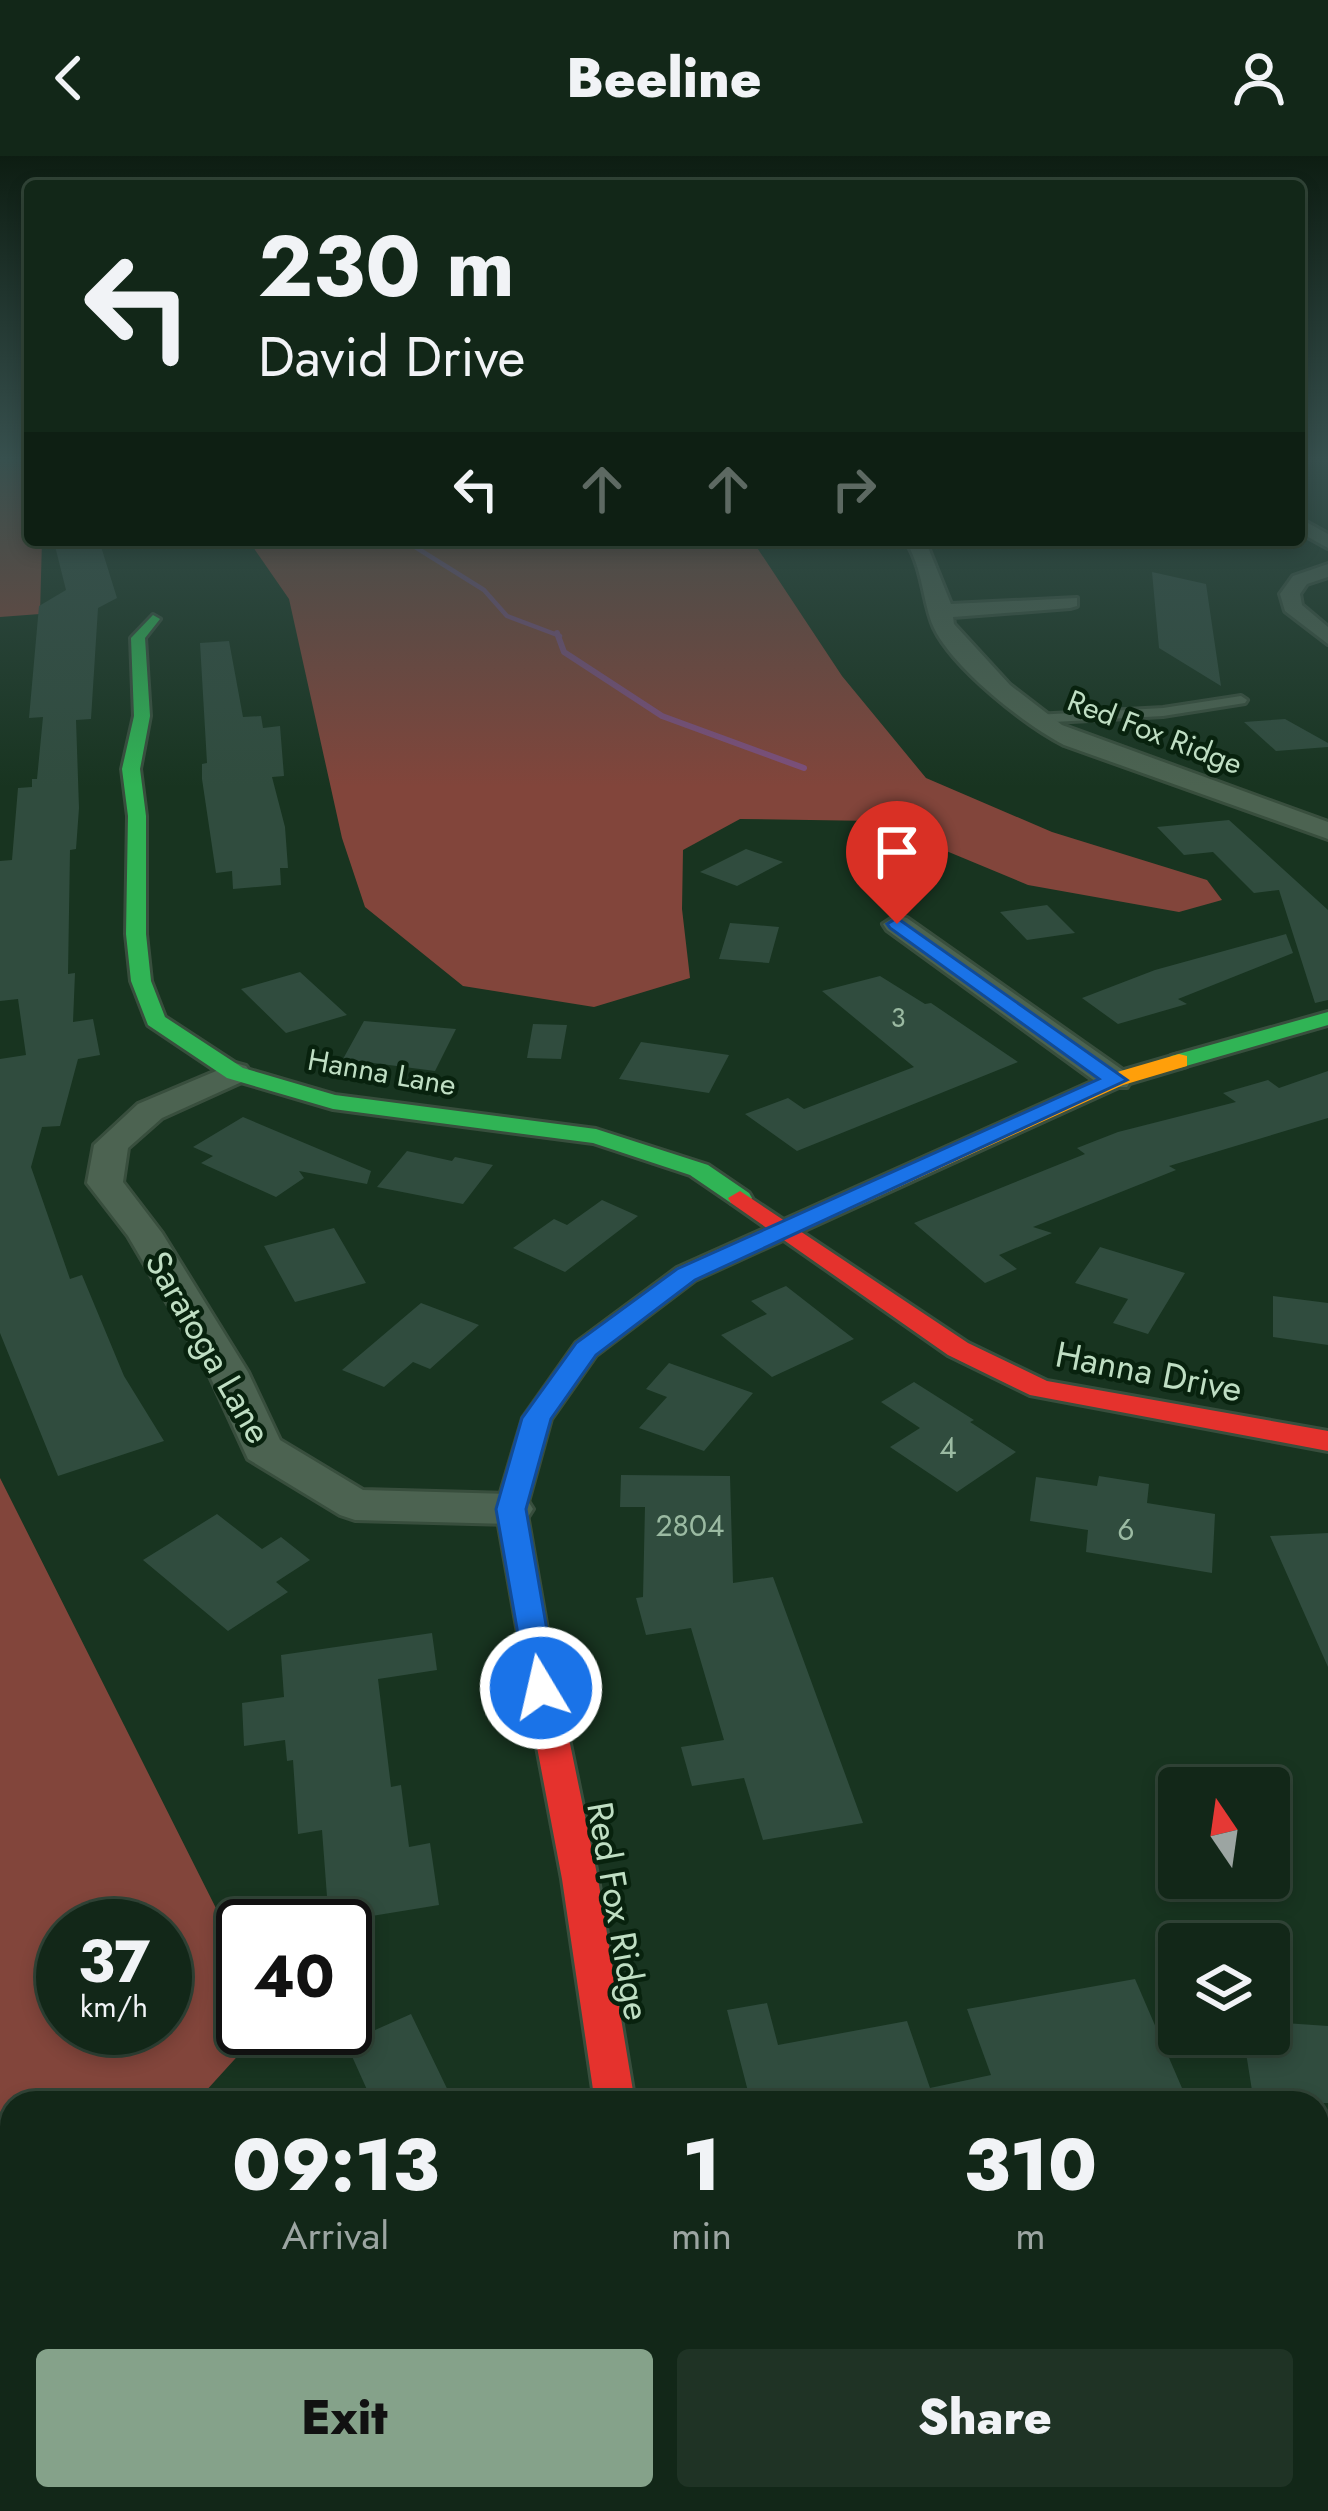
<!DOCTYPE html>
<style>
:root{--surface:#122718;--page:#1f3325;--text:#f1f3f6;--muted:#9ca5a2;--line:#314437;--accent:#85a28a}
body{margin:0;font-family:Jost,sans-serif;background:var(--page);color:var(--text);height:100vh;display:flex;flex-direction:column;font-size:45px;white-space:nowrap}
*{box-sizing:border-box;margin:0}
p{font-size:39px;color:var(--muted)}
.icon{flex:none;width:66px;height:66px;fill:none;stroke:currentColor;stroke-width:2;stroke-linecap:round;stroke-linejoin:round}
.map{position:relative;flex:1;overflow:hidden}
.side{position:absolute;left:0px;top:1935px;width:1329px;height:420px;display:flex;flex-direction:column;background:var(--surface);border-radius:36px 36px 0 0;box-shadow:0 6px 18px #0003,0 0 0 3px var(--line)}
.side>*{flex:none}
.banner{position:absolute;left:24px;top:24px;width:1281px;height:366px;border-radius:12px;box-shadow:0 6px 18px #0003,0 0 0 3px var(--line);background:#122718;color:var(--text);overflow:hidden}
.needle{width:78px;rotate:347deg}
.tools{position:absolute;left:1158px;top:1611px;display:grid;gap:24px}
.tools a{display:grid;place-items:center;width:132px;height:132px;border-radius:12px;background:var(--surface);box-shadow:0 6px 18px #0003,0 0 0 3px var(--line);font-size:60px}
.speed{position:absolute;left:36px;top:1743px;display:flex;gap:24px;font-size:60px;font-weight:700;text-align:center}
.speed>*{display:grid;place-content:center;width:156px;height:156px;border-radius:50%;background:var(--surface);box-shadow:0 6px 18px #0003,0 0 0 3px var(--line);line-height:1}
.speed small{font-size:30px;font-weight:400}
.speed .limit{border:6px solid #111;border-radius:18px;background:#fff;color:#111}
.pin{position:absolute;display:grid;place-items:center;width:102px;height:102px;color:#fff;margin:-123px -51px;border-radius:50% 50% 50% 0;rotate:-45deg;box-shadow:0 0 12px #0007}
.pin .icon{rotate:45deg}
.me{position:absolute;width:132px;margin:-66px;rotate:351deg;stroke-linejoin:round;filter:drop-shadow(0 0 9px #0008)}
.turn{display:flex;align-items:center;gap:42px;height:252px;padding:0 36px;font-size:54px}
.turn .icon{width:156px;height:156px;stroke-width:2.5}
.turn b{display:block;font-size:84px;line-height:102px}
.lanes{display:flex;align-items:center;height:114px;padding:0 36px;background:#0003;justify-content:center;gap:60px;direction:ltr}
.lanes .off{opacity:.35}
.eta{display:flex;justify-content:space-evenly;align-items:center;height:204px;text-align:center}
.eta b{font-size:72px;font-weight:800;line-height:84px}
.action{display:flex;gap:24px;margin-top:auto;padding:24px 36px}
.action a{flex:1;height:138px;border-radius:12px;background:var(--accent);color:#111;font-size:48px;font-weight:800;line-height:138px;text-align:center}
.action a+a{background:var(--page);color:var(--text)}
header{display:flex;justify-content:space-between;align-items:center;height:156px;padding:0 36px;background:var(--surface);font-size:54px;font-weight:800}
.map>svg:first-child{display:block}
.forest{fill:#82453b;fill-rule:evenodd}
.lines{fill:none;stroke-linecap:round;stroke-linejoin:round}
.stream-far1{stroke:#7e4f7c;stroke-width:4.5}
.stream{stroke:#7e4f7c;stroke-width:6}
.building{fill:#304c3e}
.lane-casing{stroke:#384e3d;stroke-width:6}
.street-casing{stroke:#384e3d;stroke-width:6}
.fast-casing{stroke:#384e3d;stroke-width:6}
.slow-casing{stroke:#384e3d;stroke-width:6}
.jam-casing{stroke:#384e3d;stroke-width:6}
.lane{fill:#4c6351;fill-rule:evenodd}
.street{fill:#4c6351;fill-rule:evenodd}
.fast{fill:#30b455;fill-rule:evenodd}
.slow{fill:#ff9f0a;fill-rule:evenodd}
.jam{fill:#e5322d;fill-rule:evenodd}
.route{fill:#1a73e8;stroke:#114b97;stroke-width:3}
.labels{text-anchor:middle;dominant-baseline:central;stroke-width:9;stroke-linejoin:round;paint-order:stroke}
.far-number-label{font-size:27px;fill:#9bbaa2}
.far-street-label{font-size:30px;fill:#bfdec3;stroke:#08220e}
.number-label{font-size:30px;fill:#9bbaa2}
.street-label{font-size:36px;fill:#bfdec3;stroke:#08220e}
</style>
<header><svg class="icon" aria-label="back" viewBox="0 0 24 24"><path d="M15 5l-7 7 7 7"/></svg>Beeline<svg class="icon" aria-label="person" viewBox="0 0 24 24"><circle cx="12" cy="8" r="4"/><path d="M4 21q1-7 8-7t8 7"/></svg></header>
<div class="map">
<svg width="1328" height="2355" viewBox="0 0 1328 2355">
<rect width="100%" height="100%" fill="#183420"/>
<path class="forest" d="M0 301H30V384H42L40 458 0 461Z
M238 384H752L842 520 926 622 1052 676 1207 724 1222 744 1179 756 1028 729 874 665 740 663 683 694 682 753 690 822 594 851 463 830 365 751 342 682 289 443 253 391Z
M0 1322 243 1806V1872H263L195 1947H12V2147L0 2161ZM63 1770H165V1872H63Z"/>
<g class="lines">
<path class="stream-far1" d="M404 384 484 434 507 460 560 480"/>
<path class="stream" d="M557 477 564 496 662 560 804 612"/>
</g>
<path class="building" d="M99 384 117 442 98 452 91 563 76 564 79 652 76 693 70 694 68 818 75 817 73 866 93 863 100 899 78 903 60 970 42 971 31 1011 70 1123 82 1119 124 1220 164 1285 58 1320 0 1177V903L26 899 18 843 0 845V705L12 704 18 632 32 631V623H37L43 561 29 562 39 450 66 434 54 386Z
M1152 416 1206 428 1221 530 1159 492Z
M229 485 243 561 261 560 263 572 280 570 284 620 272 621 285 671 288 712H280L281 729 233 733 232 715 216 717 202 623V608L207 607 200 487Z
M1285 563 1328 587V591L1276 595 1244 566Z
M1229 664 1328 754V844L1315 847 1279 734 1254 737 1213 696 1184 699 1157 671Z
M746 693 783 706 737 730 700 716Z
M1047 749 1075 777 1027 784 1000 756Z
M730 767 779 771 769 807 719 803Z
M1286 778 1293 797 1178 843 1187 848 1118 868 1082 842 1155 814Z
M300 816 347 859 286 877 241 833Z
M880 820 925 848 931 847 1018 906 797 995 745 958 788 942 804 953 914 911 822 835Z
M364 865 456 873 435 915 343 903Z
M533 868 567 869 561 903 527 902Z
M641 886 729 899 709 937 619 923Z
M1328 915V962L1169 1010 1176 1014 1033 1071 1052 1077 999 1099 1017 1113 985 1127 914 1067 1085 998 1077 992 1118 976 1236 946 1223 937 1268 924 1279 932Z
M243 961 371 1015 367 1028 299 1015 304 1022 276 1041 201 1007 213 1000 193 991Z
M407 995 452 1005 455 1001 493 1009 463 1048 377 1031Z
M602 1044 638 1060 565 1116 513 1092 554 1063 567 1069Z
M334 1072 366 1127 295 1146 264 1090Z
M1100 1091 1185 1117 1148 1178 1113 1167 1128 1143 1075 1127Z
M786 1130 854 1183 772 1221 721 1179 767 1158 751 1145Z
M1273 1140 1328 1147V1189L1273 1181Z
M421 1147 479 1169 430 1213 413 1206 384 1231 342 1214Z
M669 1207 753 1237 704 1295 639 1272 667 1241 646 1233Z
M914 1226 974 1264 970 1266 1016 1296 957 1336 890 1291 920 1272 881 1246Z
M621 1319 730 1320 733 1427 773 1421 863 1667 763 1684 744 1622 692 1630 681 1591 724 1584 691 1472 646 1479 636 1442 643 1441 645 1351H620Z
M1099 1320 1149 1328 1147 1347 1215 1358 1212 1417 1086 1396 1088 1374 1030 1365 1036 1321 1097 1330Z
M217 1358 262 1393 281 1381 310 1404 276 1426 288 1436 228 1475 143 1404Z
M1328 1377V1511L1270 1380Z
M432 1477 437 1514 378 1523 391 1631 401 1629 409 1691 430 1687 439 1749 329 1767 322 1674 298 1678 293 1604 287 1605 285 1584 244 1590 242 1547 284 1541 281 1499Z
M1135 1823 1185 1939 1141 1947H751L727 1854 767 1847 778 1889 907 1865 930 1932 991 1919 967 1853Z
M411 1858 454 1947H373L346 1887Z
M1269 1866 1328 1870V1947H1254L1243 1878H1269Z"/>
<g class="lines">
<defs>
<path id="lane" d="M1241 540 1247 544 1245 547 1163 560 1035 567 1029 563 1035 559 1163 552Z"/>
<path id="street" d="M1299 362 1328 378V392L1299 376Z
M905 384H925L951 448 1077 442V450L1070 452 953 461 954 468 1010 529 1062 569 1328 666V683L1064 589C1025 569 953 512 934 472 922 445 924 414 905 384Z
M1328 408V421L1307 428 1300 438 1302 449 1328 471V488L1285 455 1280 438 1293 420Z
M897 759 907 762 1127 917 1131 924 1127 931H1103L887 774 883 768Z
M235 907 246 910 251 917 246 924 162 962 128 992 123 1026 162 1077 248 1216 280 1284 363 1334 511 1338 526 1342 533 1353 526 1364 511 1368 355 1364 340 1359 248 1303 208 1216 128 1080 87 1027 94 989 138 948Z
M1317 2118 1328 2119V2183L1317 2182Z
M405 2343H488L483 2355H400Z"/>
<path id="fast" d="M153 459 160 463 145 482 150 560 140 613 146 660V778L151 825 165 861 243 912 335 939 596 973 708 1009 749 1037 752 1042 749 1047H731L690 1019 593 987 333 953 227 922 148 869 131 825 126 778 128 660 122 613 134 560 131 482Z
M1328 856V869L1179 912 1168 905 1171 900Z"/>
<path id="slow" d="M1179 898 1187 900V910L1123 929 695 1124 596 1199 551 1263 526 1353 551 1496 547 1505 535 1508 523 1505 496 1353 523 1262 576 1187 677 1112 1107 919Z"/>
<path id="jam" d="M740 1035 968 1187 1047 1225 1328 1275V1295L1030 1239 948 1199 731 1047 728 1042Z
M535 1484 547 1487 551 1496 598 1723 635 1947H595L562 1723 519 1496 523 1487Z"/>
</defs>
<use href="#lane" class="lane-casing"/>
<use href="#street" class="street-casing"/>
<use href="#fast" class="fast-casing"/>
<use href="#slow" class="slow-casing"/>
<use href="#jam" class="jam-casing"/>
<use href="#lane" class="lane"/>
<use href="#street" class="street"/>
<use href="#fast" class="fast"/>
<use href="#slow" class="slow"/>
<use href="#jam" class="jam"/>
</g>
<linearGradient id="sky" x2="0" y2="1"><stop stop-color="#0d1d12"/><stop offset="0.48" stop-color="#37504e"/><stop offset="1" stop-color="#37504e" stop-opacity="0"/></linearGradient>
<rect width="1328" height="631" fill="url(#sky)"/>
<path class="route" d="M897 762 1127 924 695 1124 596 1199 551 1263 526 1353 557 1532 552 1541 541 1545 529 1541 496 1353 522 1262 576 1187 677 1113 1099 923 890 772 887 768Z"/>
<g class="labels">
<g class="far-number-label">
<text x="898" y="861">3</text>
</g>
<g class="far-street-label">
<text transform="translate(1155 576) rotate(21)">Red Fox Ridge</text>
<text transform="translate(382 916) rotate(10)">Hanna Lane</text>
</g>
<g class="number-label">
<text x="948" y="1291">4</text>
<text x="690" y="1369">2804</text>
<text x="1126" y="1373">6</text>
</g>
<g class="street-label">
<text transform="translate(209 1191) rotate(60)">Saratoga Lane</text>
<text transform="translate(1149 1215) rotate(11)">Hanna Drive</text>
<text transform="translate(619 1755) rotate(80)">Red Fox Ridge</text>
</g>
</g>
</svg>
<div class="tools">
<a><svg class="needle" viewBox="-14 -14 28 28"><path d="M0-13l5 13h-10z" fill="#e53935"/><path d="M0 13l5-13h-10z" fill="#9ca5a2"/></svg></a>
<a><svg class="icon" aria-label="layers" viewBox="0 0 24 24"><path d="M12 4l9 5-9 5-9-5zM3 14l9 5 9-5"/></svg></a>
</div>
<div class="speed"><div>37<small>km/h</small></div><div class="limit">40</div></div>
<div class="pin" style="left:897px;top:768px;background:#d93025"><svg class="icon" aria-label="arrive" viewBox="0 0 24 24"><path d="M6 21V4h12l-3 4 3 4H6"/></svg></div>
<svg class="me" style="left:541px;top:1532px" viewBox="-20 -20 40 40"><circle r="17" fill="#1a73e8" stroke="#fff" stroke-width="3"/><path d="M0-11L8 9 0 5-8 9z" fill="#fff"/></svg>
<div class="banner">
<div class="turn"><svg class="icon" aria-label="left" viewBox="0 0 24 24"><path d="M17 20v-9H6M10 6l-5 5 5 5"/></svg><div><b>230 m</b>David Drive</div></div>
<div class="lanes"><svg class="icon" aria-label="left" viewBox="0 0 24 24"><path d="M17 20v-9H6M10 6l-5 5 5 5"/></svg><svg class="icon off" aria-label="ahead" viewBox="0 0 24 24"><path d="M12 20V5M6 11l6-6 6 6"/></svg><svg class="icon off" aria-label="ahead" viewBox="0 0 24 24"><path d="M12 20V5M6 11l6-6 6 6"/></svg><svg class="icon off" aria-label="right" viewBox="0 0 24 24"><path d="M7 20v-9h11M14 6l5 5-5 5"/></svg></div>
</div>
<section class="side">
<div class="eta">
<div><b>09:13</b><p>Arrival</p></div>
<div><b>1</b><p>min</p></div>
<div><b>310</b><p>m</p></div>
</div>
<div class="action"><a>Exit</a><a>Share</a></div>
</section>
</div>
